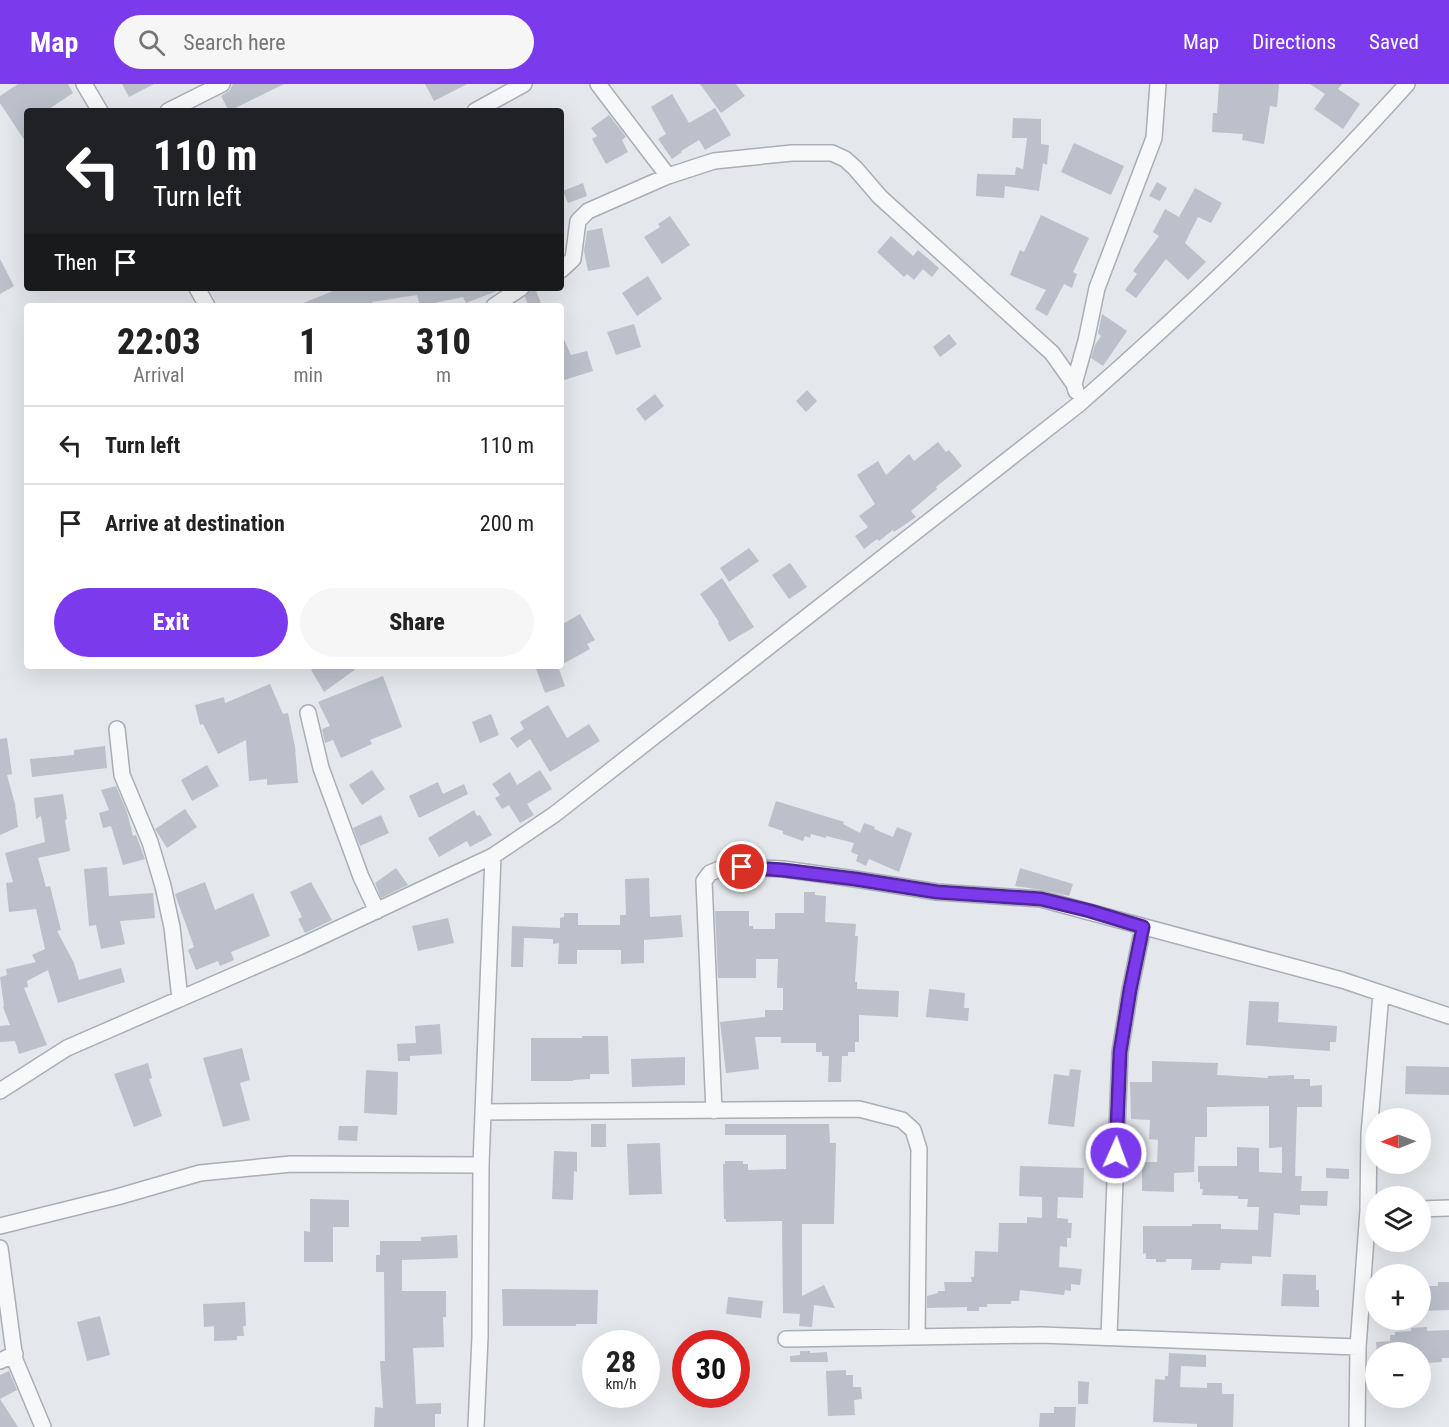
<!DOCTYPE html>
<meta charset="utf-8">
<style>
:root{--surface:#fff;--page:#f6f6f6;--text:#222;--muted:#767676;--line:#e0e0e0;--accent:#7c3aed}
body{margin:0;font-family:"Roboto Condensed",sans-serif;background:var(--page);color:var(--text);height:100vh;display:flex;flex-direction:column;font-size:22px;white-space:nowrap}
*{box-sizing:border-box;margin:0}
p{font-size:20px;color:var(--muted)}
.icon{flex:none;width:33px;height:33px;fill:none;stroke:currentColor;stroke-width:2;stroke-linecap:round;stroke-linejoin:round}
.map{position:relative;flex:1;overflow:hidden}
.side{position:absolute;left:24px;top:219px;width:540px;height:366px;display:flex;flex-direction:column;background:var(--surface);border-radius:6px;box-shadow:0 6px 24px #0002}
.side>*{flex:none}
.hud{position:absolute;left:24px;top:24px;width:540px;height:183px;border-radius:6px;box-shadow:0 6px 24px #0002;background:#202124;color:#fff;overflow:hidden}
.needle{width:39px;rotate:269deg}
.buttons{position:absolute;left:1365px;top:1024px;display:grid;gap:12px}
.buttons a{display:grid;place-items:center;width:66px;height:66px;border-radius:50%;background:var(--surface);box-shadow:0 6px 24px #0002;font-size:30px}
.speed{position:absolute;left:582px;top:1246px;display:flex;gap:12px;font-size:30px;font-weight:700;text-align:center}
.speed>*{display:grid;place-content:center;width:78px;height:78px;border-radius:50%;background:var(--surface);box-shadow:0 6px 24px #0002;line-height:1}
.speed small{font-size:15px;font-weight:400}
.speed .limit{border:9px solid #d22;background:#fff;color:#111}
.pin{position:absolute;display:grid;place-items:center;width:51px;height:51px;color:#fff;margin:-26px;border:3px solid #fff;border-radius:50%;box-shadow:0 2px 6px #0007}
.me{position:absolute;width:66px;margin:-33px;rotate:2deg;stroke-linejoin:round;filter:drop-shadow(0 0 4px #0008)}
.turn{display:flex;align-items:center;gap:21px;height:126px;padding:0 30px;font-size:27px}
.turn .icon{width:78px;height:78px;stroke-width:2.5}
.turn b{display:block;font-size:42px;line-height:51px}
.then{display:flex;align-items:center;height:57px;padding:0 30px;background:#0003;gap:12px;font-size:22px}
.eta{display:flex;justify-content:space-evenly;align-items:center;height:102px;text-align:center}
.eta b{font-size:36px;font-weight:800;line-height:42px}
.button{display:flex;gap:12px;margin-top:auto;padding:12px 30px}
.button a{flex:1;height:69px;border-radius:36px;background:var(--accent);color:#fff;font-size:24px;font-weight:800;line-height:69px;text-align:center}
.button a+a{background:var(--page);color:var(--text)}
ul{padding:0;list-style:none}
li{display:flex;align-items:center;gap:18px;height:78px;padding:0 30px;border-top:2px solid var(--line)}
li div{flex:1}
li b{display:block;font-size:22px}
li em{font-style:normal}
header{display:flex;align-items:center;gap:36px;box-sizing:border-box;height:84px;padding:0 30px;background:var(--accent);color:#fff}
header strong{font-size:28px}
nav{display:flex;gap:33px;margin-inline-start:auto;font-size:21px}
.search{width:420px;height:54px;background:var(--page);display:flex;align-items:center;gap:15px;box-sizing:border-box;padding:0 21px;border-radius:33px;color:var(--muted);font-size:22px}
.map>svg:first-child{display:block}
.building{fill:#bbc0ca}
.lines{fill:none;stroke-linecap:round;stroke-linejoin:round}
.minor-casing{stroke:#a9aeb7;stroke-width:18}
.minor{stroke:#f7f8fa;stroke-width:15}
.route-casing{stroke:#51269a;stroke-width:15}
.route{stroke:#7c3aed;stroke-width:10}
</style>
<header>
<strong>Map</strong>
<div class="search"><svg class="icon" aria-label="search" viewBox="0 0 24 24"><circle cx="10" cy="10" r="6"/><path d="M15 15l6 6"/></svg>Search here</div>
<nav><a>Map</a><a>Directions</a><a>Saved</a></nav>
</header>
<div class="map">
<svg width="1449" height="1343" viewBox="0 0 1449 1343">
<rect width="100%" height="100%" fill="#e4e7ec"/>
<path class="building" d="M18 0H68L73 9 46 27H27V60L0 19V12Z
M122 0H154L129 13Z
M233 0H284L229 27 221 12 230 6Z
M425 0H467L434 17Z
M700 0H736L745 12 721 29Z
M1219 0H1279L1277 23 1270 22 1264 60 1242 56 1243 50 1212 48 1213 29H1217Z
M1310 0H1342L1338 5 1360 20 1343 45 1314 25 1325 10Z
M672 10 689 39 715 24 731 51 705 66 699 56 681 67 682 68 672 75 658 55 666 50 651 23Z
M609 31 626 53 622 56 628 68 606 80 592 55 597 52 591 44Z
M1013 34 1041 35V60L1049 61 1047 81 1043 79 1039 107 1005 102 1004 114 976 112 977 90 1015 91 1016 83 1023 85 1027 54H1012Z
M1074 59 1124 82 1111 111 1061 88Z
M1157 98 1167 104 1160 117 1149 112Z
M583 99 587 112 568 119 563 107Z
M1195 104 1222 119 1211 139 1198 133 1185 159 1206 178 1188 196 1166 175 1136 214 1125 206 1137 190 1133 187 1159 152 1153 148 1165 125 1179 133Z
M1041 131 1089 154 1073 188 1077 190 1072 204 1064 200 1047 232 1035 225 1046 206 1010 191 1020 166 1024 168Z
M670 132 690 161 662 180 644 153 660 143 658 140Z
M602 144 610 183 588 187 584 167 587 147Z
M891 152 913 172 918 166 939 184 932 193 923 185 914 196 907 190 904 193 877 168Z
M0 175 14 202 0 210Z
M648 192 662 215 637 232 622 209Z
M347 204H502V205L466 219 463 213 420 222 417 211 372 218 373 222H296L333 207Z
M535 204 542 222H529L525 213 530 205Z
M1102 230 1127 247 1103 282 1091 274 1095 261 1101 252 1098 249Z
M634 240 641 263 616 271 607 248Z
M561 249 571 271 587 267 593 287 561 297Z
M949 250 957 260 940 273 933 263Z
M807 306 817 317 806 328 796 317Z
M655 310 664 322 645 337 636 325Z
M938 358 946 368 949 366 962 382 936 403 937 405 911 427 916 433 894 448 893 446 879 457 877 455 864 465 855 452 868 443 859 432 875 420 857 391 878 377 886 391 909 370 914 377Z
M749 464 759 477 729 498 720 484Z
M790 479 807 503 789 515 772 491Z
M722 494 754 543 729 558 718 539 719 538 700 510Z
M580 530 595 556 587 560 590 565 561 581V541Z
M318 582H360L324 608 311 586Z
M535 582H558L565 602 545 609Z
M383 592 402 643 370 656 372 660 341 674 333 656 325 659 322 645 330 642 318 618Z
M270 600 283 630 288 629 295 663 298 699 267 701V695L249 697 246 656 218 670 203 640 200 641 195 621 224 613 225 619Z
M548 621 567 654 589 640 600 657 550 688 530 655 517 664 510 654 524 645 520 638Z
M491 630 499 651 480 659 472 638Z
M7 654 12 690 7 691 15 720 18 743 0 751V655Z
M105 662 107 684 32 693 30 675 74 671V666Z
M207 681 219 702 192 717 181 696Z
M372 686 385 705 362 721 349 701Z
M540 686 552 705 527 720 534 731 520 739 509 721 502 725 495 714 500 711 492 700 510 688 517 701Z
M438 698 443 710 464 700 468 710 419 734 409 712Z
M116 702 127 728 133 752 136 751 145 775 123 781 111 742 103 744 99 729 109 726 101 706Z
M63 710 67 735 65 736 70 767 38 774 46 803 50 802 61 846 57 847 74 879 79 896 121 884 125 898 58 919 48 886 27 897 28 903 24 904 47 961 19 970 15 957 0 958V942L10 941 3 923 4 922 0 893 7 891 6 885 36 878 32 871 45 865 36 825 9 828 6 799 13 798 5 769 45 758 41 732 36 735 34 714Z
M776 717 844 738 843 740 860 749 864 739 875 743 874 745 893 753 897 743 912 749 899 788 869 775 866 782 856 777 858 771 851 768 854 759 826 752V754L811 750 810 754 805 752 803 757 783 750V747L768 742Z
M185 725 197 743 167 764 155 745Z
M474 726 477 732 480 731 492 751 470 763 467 757 439 773 428 754Z
M381 731 389 749 360 762 353 744Z
M107 783 109 812 153 809 155 834 120 837 125 860 101 865 96 841 89 842 84 785Z
M396 784 408 801 381 814 375 799Z
M1020 784 1073 800 1069 812 1043 806 1015 802Z
M649 794 650 833 681 831 683 853 644 856V879L621 880V866H577V880H558L559 859 553 860V855L524 854 523 883H511L512 842 560 844V834L564 833V829H578V841H620V831H626L625 795Z
M205 798 215 826 253 809 270 852 231 868 234 876 220 882 218 877 196 886 188 866 194 863 175 810Z
M311 798 332 836 305 849 298 835 302 833 290 808Z
M804 808H815V811L826 812 825 838 856 840 855 852H858L855 898H857V905L899 907 898 933 859 931V958H855V968H848V972H842L841 998H828L829 972H822V968H816V959H781V953H755L759 985 726 989 720 938 765 933V926H783V904H777L778 875H756V894H718L715 827H749V842H753V845H775V829H804Z
M448 834 454 859 418 867 412 842Z
M929 905 965 909 964 924H969L968 937 926 933Z
M1249 917 1279 918 1278 938 1337 942 1336 958H1330V967L1246 961Z
M440 940 442 970 410 972V977H398L397 960 416 959 415 942Z
M582 952H608L609 990H590V995L573 996V997H531V954H582Z
M242 964 250 996 240 999 250 1036 223 1043 203 974Z
M685 973V1001L632 1003 631 975Z
M1152 977 1218 979 1217 991 1268 994V992L1294 991V995H1310V1002L1322 1001V1023H1297L1295 1092H1302L1301 1107H1328L1327 1122 1300 1121V1131L1274 1129 1271 1173 1252 1172V1180L1221 1179 1220 1186H1191L1192 1175H1166V1178H1156V1175H1146V1169L1143 1170V1142H1192V1140H1221V1145L1258 1146 1259 1123H1247L1248 1115H1238V1112L1202 1111 1203 1105H1200V1098H1198V1082H1237V1063L1259 1064V1088L1282 1089V1063L1269 1064V1022L1207 1023V1053H1195L1194 1088 1174 1089V1108L1142 1107V1078H1157L1158 1056 1149 1055 1150 1036 1131 1035 1130 998H1152Z
M148 979 152 994 149 995 162 1032 134 1043 114 990Z
M1406 982 1449 983V1011L1405 1010Z
M1070 985 1081 986 1074 1043 1048 1040 1054 990 1069 992Z
M366 986 398 988 397 1031 364 1029Z
M591 1040H606V1063H591Z
M725 1040H829L830 1059H836L834 1140H802V1212L824 1201 835 1224 814 1221 812 1243 799 1242 800 1230 783 1229 782 1137 726 1138V1135H724L723 1080H725V1077H743V1080H748V1086L786 1085V1051H725Z
M339 1042H358L357 1057 338 1056Z
M660 1059 662 1110 629 1111 627 1060Z
M554 1067 577 1068V1088L574 1087 573 1116 552 1115Z
M1020 1082 1084 1084 1083 1114 1058 1113 1057 1134 1068 1135V1139H1072L1071 1154H1067V1163L1060 1162 1059 1183 1082 1185 1080 1201 1071 1200V1207L1065 1206 1064 1211 1020 1206 1019 1217H1011V1220H987V1223H979V1227H967V1223L927 1224V1212L938 1209V1207H945L944 1198H972L971 1193H974L975 1167 998 1168 999 1139H1027V1133L1042 1134V1113L1019 1112Z
M1326 1084 1349 1085V1095L1326 1094Z
M310 1115 349 1116V1143H333V1178H304V1147L310 1148Z
M457 1151 458 1174 402 1176V1207H446V1233H443L444 1263 413 1264 416 1320 441 1319V1330H435V1343H374L375 1323 383 1324 380 1277H385L384 1188H376V1171H380V1157H421V1153Z
M1283 1190 1316 1191V1206H1319V1223L1281 1222Z
M1438 1198H1449V1226L1420 1227V1202H1438Z
M502 1205 598 1206 597 1240H576V1242H503Z
M728 1213 763 1217 761 1234 726 1230Z
M245 1218 246 1242H243L244 1252H237V1256L214 1257V1242L204 1243 203 1220Z
M100 1232 110 1271 87 1277 77 1238Z
M1427 1243V1247L1449 1246V1274H1442V1278L1427 1279V1274H1420V1269H1377L1376 1258 1390 1257V1251H1395V1248L1411 1247V1244Z
M800 1267H810V1269L827 1268 828 1278H790V1272L800 1271Z
M1169 1269 1206 1271V1283L1181 1282 1180 1303 1207 1304V1299H1222V1310H1234L1233 1343H1197V1340L1153 1338 1155 1295 1165 1296V1292H1168Z
M846 1286V1291H853V1303H861L862 1315 854 1316 855 1331 828 1332 826 1287Z
M9 1287 17 1306 0 1315V1291Z
M1078 1297 1089 1298 1088 1320H1078Z
M0 1315 18 1343H0Z
M1054 1323H1076L1075 1343H1039L1040 1329H1054Z"/>
<g class="lines">
<defs>
<path id="minor" d="M84 0 100 27
M598 0 668 92
M168 27 222 0
M475 27 524 0
M561 186 573 175 578 137 588 127 668 92 714 77 792 69H832L845 75 855 84 880 113 1052 269 1074 300
M197 204 207 222
M494 222 521 204
M1076 307 1074 300 1086 257 1097 204 1154 54 1158 0
M308 629 321 684 361 793 377 827
M117 645 122 691 150 758 163 802 172 843 180 915
M0 1007 67 964 299 863 493 772 555 730 1079 320C1194 219 1305 114 1407 0
M714 1027 704 797 710 789 722 784 742 783 783 785 855 795 937 808 1041 815 1342 896 1449 932
M483 1028 859 1025 902 1036 913 1046 919 1065 917 1253
M1420 1125 1449 1124
M0 1142 117 1113 200 1089 291 1080 481 1081
M0 1164 15 1276 43 1343
M1109 1252 1120 968 1130 906 1143 843
M786 1255 1041 1251 1358 1263
M0 1277 15 1270
M476 1343 480 1253 481 1081 493 772
M1357 1343 1358 1263 1368 1126 1369 1050 1381 910"/>
</defs>
<use href="#minor" class="minor-casing"/>
<use href="#minor" class="minor"/>
</g>
<g class="lines">
<defs>
<path id="route" d="M742 783 783 786 855 795 937 808 1041 815 1090 827 1143 843 1130 906 1120 968 1116 1069"/>
</defs>
<use href="#route" class="route-casing"/>
<use href="#route" class="route"/>
</g>
</svg>
<div class="buttons">
<a><svg class="needle" viewBox="-14 -14 28 28"><path d="M0-13l5 13h-10z" fill="#e53935"/><path d="M0 13l5-13h-10z" fill="#767676"/></svg></a>
<a><svg class="icon" aria-label="layers" viewBox="0 0 24 24"><path d="M12 4l9 5-9 5-9-5zM3 14l9 5 9-5"/></svg></a>
<a>+</a>
<a>−</a>
</div>
<div class="speed"><div>28<small>km/h</small></div><div class="limit">30</div></div>
<div class="pin" style="left:742px;top:783px;background:#d93025"><svg class="icon" aria-label="arrive" viewBox="0 0 24 24"><path d="M6 21V4h12l-3 4 3 4H6"/></svg></div>
<svg class="me" style="left:1116px;top:1069px" viewBox="-20 -20 40 40"><circle r="17" fill="#7c3aed" stroke="#fff" stroke-width="3"/><path d="M0-11L8 9 0 5-8 9z" fill="#fff"/></svg>
<div class="hud">
<div class="turn"><svg class="icon" aria-label="left" viewBox="0 0 24 24"><path d="M17 20v-9H6M10 6l-5 5 5 5"/></svg><div><b>110 m</b>Turn left</div></div>
<div class="then">Then<svg class="icon" aria-label="arrive" viewBox="0 0 24 24"><path d="M6 21V4h12l-3 4 3 4H6"/></svg></div>
</div>
<section class="side">
<div class="eta">
<div><b>22:03</b><p>Arrival</p></div>
<div><b>1</b><p>min</p></div>
<div><b>310</b><p>m</p></div>
</div>
<ul>
<li><svg class="icon" aria-label="left" viewBox="0 0 24 24"><path d="M17 20v-9H6M10 6l-5 5 5 5"/></svg><div><b>Turn left</b></div><em>110 m</em></li>
<li><svg class="icon" aria-label="arrive" viewBox="0 0 24 24"><path d="M6 21V4h12l-3 4 3 4H6"/></svg><div><b>Arrive at destination</b></div><em>200 m</em></li>
</ul>
<div class="button"><a>Exit</a><a>Share</a></div>
</section>
</div>
